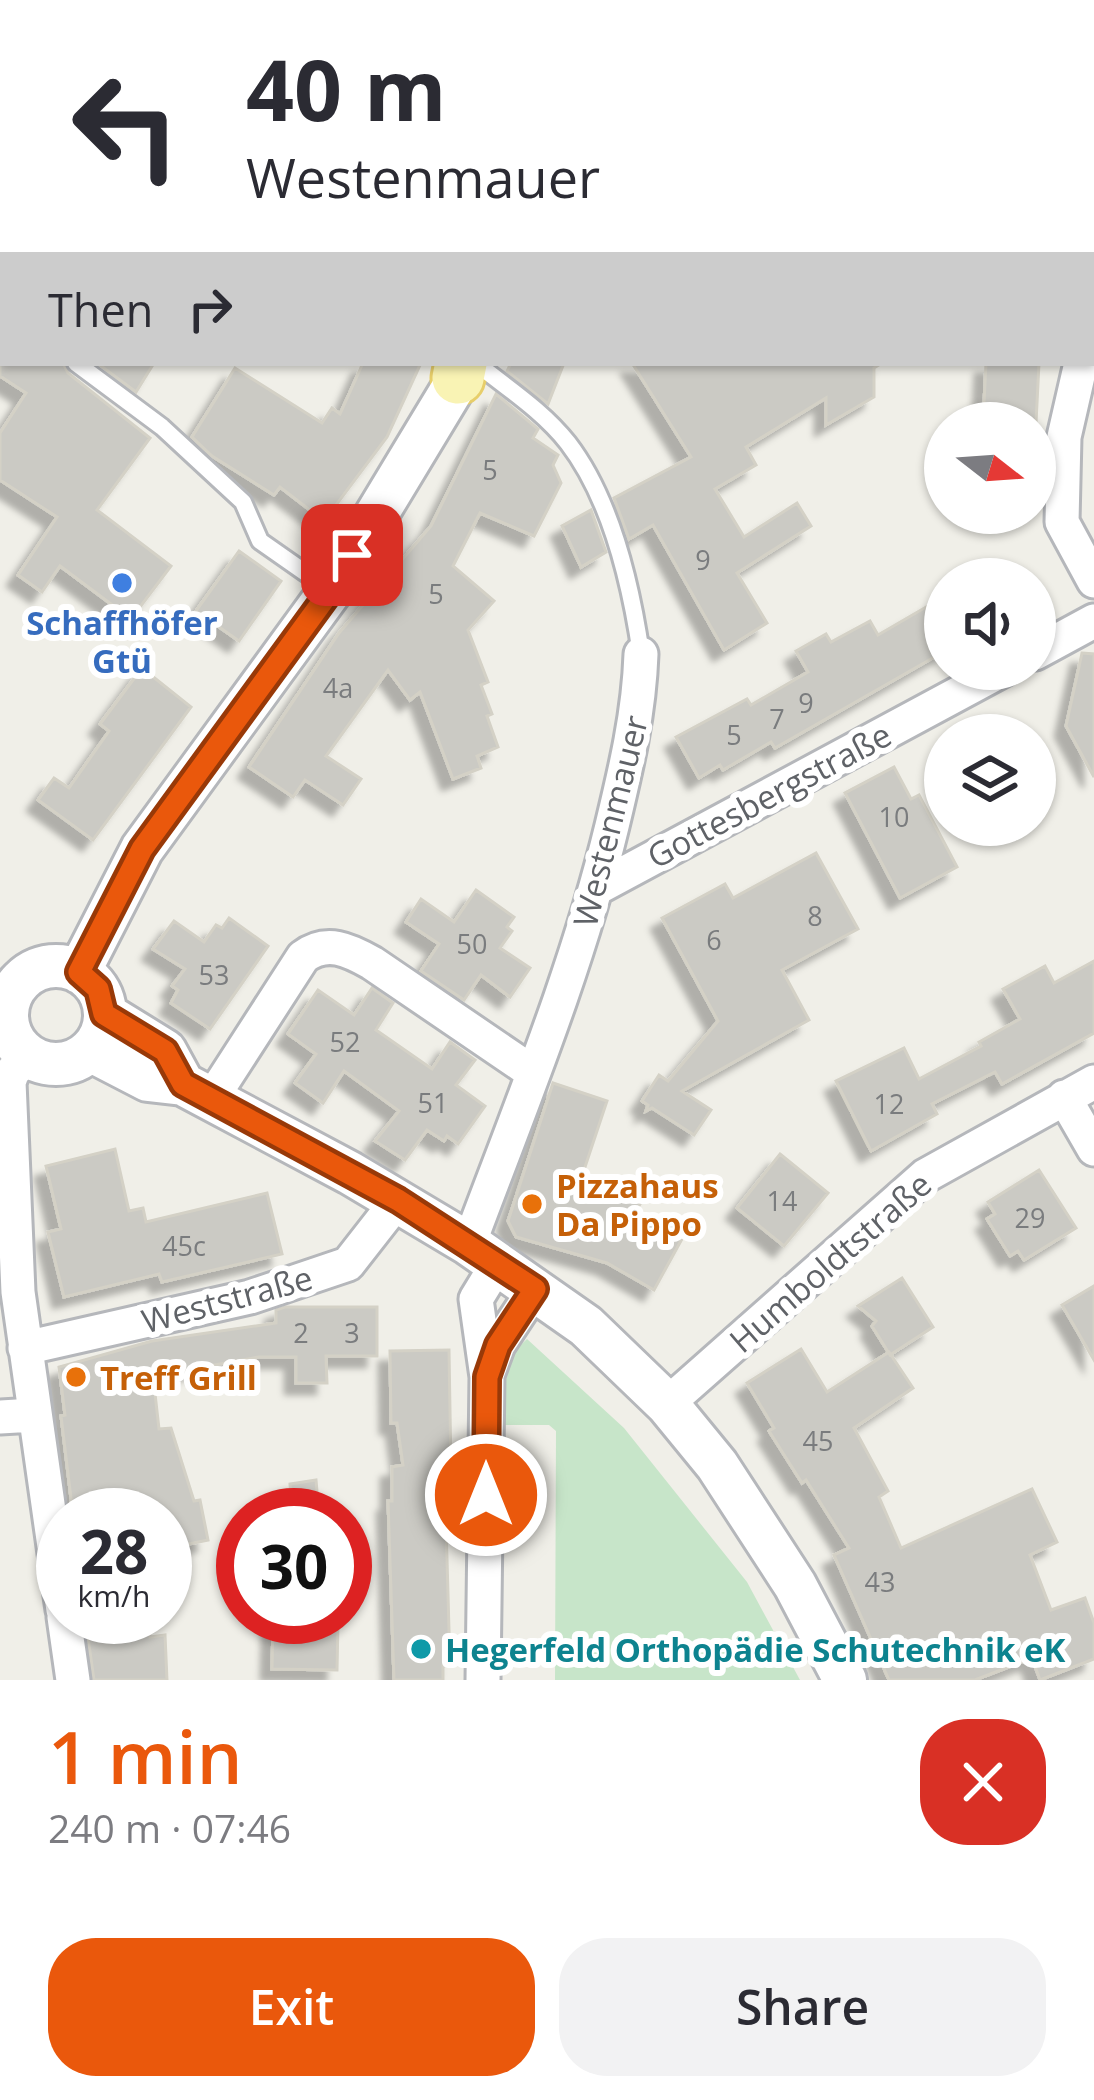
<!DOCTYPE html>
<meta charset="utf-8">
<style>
:root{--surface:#fff;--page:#f2f2f3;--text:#2b2b33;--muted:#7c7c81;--accent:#ea580c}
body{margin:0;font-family:"Open Sans",sans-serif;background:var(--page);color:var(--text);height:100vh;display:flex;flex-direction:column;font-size:45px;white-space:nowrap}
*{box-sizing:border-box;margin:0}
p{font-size:39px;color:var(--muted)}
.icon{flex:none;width:66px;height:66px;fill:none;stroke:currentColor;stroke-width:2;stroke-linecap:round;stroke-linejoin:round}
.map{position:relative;height:1680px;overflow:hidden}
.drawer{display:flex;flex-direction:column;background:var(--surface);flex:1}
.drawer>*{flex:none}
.banner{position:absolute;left:0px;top:0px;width:1095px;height:366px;box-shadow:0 3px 9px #0004;background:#fff;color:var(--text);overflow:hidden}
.needle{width:78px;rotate:107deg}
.controls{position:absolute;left:924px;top:402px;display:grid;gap:24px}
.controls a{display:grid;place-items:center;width:132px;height:132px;border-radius:50%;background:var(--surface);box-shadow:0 3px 9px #0004;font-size:60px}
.speed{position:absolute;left:36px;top:1488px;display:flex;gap:24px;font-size:60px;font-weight:700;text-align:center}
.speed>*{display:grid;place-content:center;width:156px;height:156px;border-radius:50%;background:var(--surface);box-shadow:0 3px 9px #0004;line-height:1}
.speed small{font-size:30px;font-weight:400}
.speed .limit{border:18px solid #d22;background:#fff;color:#111}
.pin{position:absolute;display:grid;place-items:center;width:102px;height:102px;color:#fff;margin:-51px;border-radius:24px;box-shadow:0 6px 18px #0006}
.me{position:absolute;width:132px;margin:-66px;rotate:0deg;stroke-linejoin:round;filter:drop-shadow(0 0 9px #0008)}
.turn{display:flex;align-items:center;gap:42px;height:252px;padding:0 48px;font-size:54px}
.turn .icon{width:156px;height:156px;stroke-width:2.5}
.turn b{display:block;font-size:84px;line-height:102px}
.then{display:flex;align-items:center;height:114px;padding:0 48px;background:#0003;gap:24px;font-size:45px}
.round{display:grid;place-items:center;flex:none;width:126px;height:126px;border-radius:48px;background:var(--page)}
.summary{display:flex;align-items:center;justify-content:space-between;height:204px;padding:0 48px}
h1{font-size:72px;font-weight:600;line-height:90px;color:var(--accent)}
.button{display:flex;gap:24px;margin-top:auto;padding:24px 48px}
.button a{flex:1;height:138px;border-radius:48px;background:var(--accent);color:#fff;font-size:48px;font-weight:600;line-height:138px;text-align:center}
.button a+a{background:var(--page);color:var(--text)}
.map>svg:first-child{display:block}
.green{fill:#c7e5c9}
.building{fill:#cbcac4;stroke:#d4d1c6;stroke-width:3;filter:url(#shadow)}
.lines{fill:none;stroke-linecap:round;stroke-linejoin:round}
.service-casing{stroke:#b5b7bb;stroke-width:22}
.minor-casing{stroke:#b5b7bb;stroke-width:39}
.tertiary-casing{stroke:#b5b7bb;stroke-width:48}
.secondary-casing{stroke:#b6b9be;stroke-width:54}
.primary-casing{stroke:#e7ce6a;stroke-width:57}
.service{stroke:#fff;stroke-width:16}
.minor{stroke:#fff;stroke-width:33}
.tertiary{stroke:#fff;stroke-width:42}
.secondary{stroke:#fff;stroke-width:48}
.primary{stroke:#f9f3b4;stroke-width:51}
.route-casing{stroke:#983908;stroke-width:30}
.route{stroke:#ea580c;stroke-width:21}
.shop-dot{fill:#3f7fe0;stroke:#fff;stroke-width:4.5}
.food-dot{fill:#e8710a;stroke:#fff;stroke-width:4.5}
.culture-dot{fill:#0f9aa8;stroke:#fff;stroke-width:4.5}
.labels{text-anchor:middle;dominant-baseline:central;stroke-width:12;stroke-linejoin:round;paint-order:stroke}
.number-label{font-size:27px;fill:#7a7c7e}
.shop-label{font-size:33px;font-weight:bold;fill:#366cbe;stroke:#fff}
.street-label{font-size:33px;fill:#5f6267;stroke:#fff}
.food-label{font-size:33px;font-weight:bold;fill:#c56008;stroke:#fff;text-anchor:start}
.culture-label{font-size:33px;font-weight:bold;fill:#0d838f;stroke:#fff;text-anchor:start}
</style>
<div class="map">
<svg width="1094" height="1680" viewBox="0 0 1094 1680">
<defs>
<filter id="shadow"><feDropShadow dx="-11" dy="11" stdDeviation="3" flood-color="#0004"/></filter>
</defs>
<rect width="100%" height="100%" fill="#f0efe8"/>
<path class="green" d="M0 0H417L3 3 0 157Z
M527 1339 624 1428 747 1582 800 1680H555L556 1431 549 1425H502L507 1358Z"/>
<path class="building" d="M0 363H63L68 373 150 438 97 510 171 566 131 619 60 566 42 592 18 575 57 517 0 480V433L26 393 0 376Z
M97 363H154L136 392Z
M363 363H421L387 437 324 521 280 487 274 495 212 456 192 437 235 368 322 423 332 408 340 414Z
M511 363H564L548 404 507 371Z
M632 363H882L874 368V397L826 425V398L746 447 756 465 715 489 744 537 797 503 811 526 737 573 767 623 724 650 653 525 629 539 614 498 691 457Z
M986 363H1039L1036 423H983Z
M496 394 538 429 533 438 558 455 553 465 561 483 534 536 480 513 453 566 494 601 468 630 488 682 481 685 492 714 487 716 498 747 477 756 481 768 453 779 420 692 410 700 388 670 326 756 361 779 343 805 305 780 293 797 249 767 339 633 431 526Z
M591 510 606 552 581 567 562 526Z
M239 551 281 581 239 641 196 611Z
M945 596V651L775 748 771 742 723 770 720 765 699 778 676 737 747 699 751 705 808 672 796 651 826 634 831 642 870 621 878 635Z
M1082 653 1094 654V777L1066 726Z
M142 668 191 707 93 840 38 800 54 778 69 788 109 731 100 724Z
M894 767 911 799 919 795 957 867 900 898 845 793Z
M816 853 858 929 782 970 809 1020 682 1091 711 1110 694 1135 652 1108 646 1111 648 1105 642 1101 659 1075 668 1081 718 1021 662 918 725 884 733 898Z
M476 890 514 917 507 927 512 931 500 948 530 968 510 997 481 975 464 1000 421 971 439 944 406 922 421 899 454 922Z
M229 918 268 946 210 1029 171 1003 178 990 172 986 185 969 153 949 174 921 204 942 216 925 222 928Z
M1094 961V1033L1002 1084 995 1072 932 1104 937 1114 871 1151 836 1081 904 1048 919 1079 981 1046 979 1042 1020 1019 1003 989 1045 966 1054 983Z
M372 988 393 1003 376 1030 432 1069 450 1042 475 1060 456 1085 485 1106 458 1144 447 1136 444 1141 427 1130 405 1160 375 1141 399 1111 344 1071 323 1103 295 1083 316 1054 288 1034 318 990 354 1015Z
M553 1083 607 1101 582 1176 646 1194 636 1211 683 1237 654 1290 607 1263 516 1237 508 1221Z
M115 1149 129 1211 143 1208 146 1222 267 1193 282 1254 162 1282 159 1274 64 1297 48 1232 61 1229 46 1166Z
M780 1154 828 1193 784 1246 737 1208Z
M1039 1170 1076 1228 1024 1260 1018 1251 1010 1256 987 1219 995 1214 988 1202Z
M902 1278 933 1327 890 1355 872 1326 876 1321 858 1306Z
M1094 1286V1360L1062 1305Z
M285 1307H377V1356H326L327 1383H296V1357H259L153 1376 159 1429 171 1428 194 1501 200 1500 208 1540 165 1549V1515H73L61 1416 65 1415 59 1367 152 1341 276 1323V1310Z
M801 1349 827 1392 889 1352 913 1388 854 1428 888 1491 879 1497 901 1548 1032 1489 1057 1542 1030 1555 1051 1610 1085 1598 1094 1623V1659L1040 1680 1032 1658 975 1680H889L834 1555 849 1548 806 1480 802 1483 769 1431 774 1428 747 1383Z
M449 1350 451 1471H448L446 1523 450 1666H443V1680H394L388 1501H392V1467L403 1465 397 1423H391L390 1351Z
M316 1480 319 1515H292L290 1484Z
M85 1617H148L150 1637 165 1635 167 1680H94Z
M273 1622 338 1623 337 1670 272 1669Z"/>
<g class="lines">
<defs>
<path id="service" d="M0 306 3 308
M76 363 162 427 243 502 260 541 330 590
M476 363C507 388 543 411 568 443 611 499 631 585 641 654"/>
<path id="minor" d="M1081 363 1064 437 1062 522 1094 581
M1035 653 1094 621
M597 888 1004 669
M29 1057 13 1071 9 1082 18 1292 63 1610
M1064 1097 1094 1149
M212 1098 303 957C327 939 349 950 372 963L532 1072
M469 1244C521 1105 577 970 612 826 626 768 639 713 641 654
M25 1348 250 1297 348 1264 398 1200
M487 1375 498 1345 535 1289
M667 1404 925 1176 1094 1082
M0 1417 34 1415
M64 1617 73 1680
M483 1680 487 1377 476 1299 498 1263"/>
<path id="tertiary" d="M7 1015a49 49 0 1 1 98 0a49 49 0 1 1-98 0Z
M79 972 142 849 331 590 468 363
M105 1014 165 1051 183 1084
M90 1050 148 1080 183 1084 350 1173 469 1244 586 1326 667 1404 717 1465 795 1585 845 1680"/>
<path id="secondary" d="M591 3V0"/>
<path id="primary" d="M525 3 527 0
M0 194 3 193
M1092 223H1094
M0 244 3 242
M458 378 461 363"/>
</defs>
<use href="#service" class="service-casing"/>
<use href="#minor" class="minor-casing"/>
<use href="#tertiary" class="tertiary-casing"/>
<use href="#secondary" class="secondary-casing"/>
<use href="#primary" class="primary-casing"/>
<use href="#service" class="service"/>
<use href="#minor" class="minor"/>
<use href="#tertiary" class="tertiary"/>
<use href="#secondary" class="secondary"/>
<use href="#primary" class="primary"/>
</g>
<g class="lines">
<defs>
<path id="route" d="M352 555 331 590 142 849 79 972 98 989 104 1014 165 1051 183 1084 398 1200 535 1289 498 1345 487 1377 486 1495"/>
</defs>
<use href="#route" class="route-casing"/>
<use href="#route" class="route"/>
</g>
<circle class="shop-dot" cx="122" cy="583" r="12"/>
<g class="food-dot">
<circle cx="532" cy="1204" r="12"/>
<circle cx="76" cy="1377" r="12"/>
</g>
<circle class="culture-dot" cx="421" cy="1649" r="12"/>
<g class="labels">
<g class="number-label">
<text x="490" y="469">5</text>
<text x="703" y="559">9</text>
<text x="436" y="593">5</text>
<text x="338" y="687">4a</text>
<text x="806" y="702">9</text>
<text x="777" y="718">7</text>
<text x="734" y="734">5</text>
<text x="894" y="816">10</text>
<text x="815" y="915">8</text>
<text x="714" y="939">6</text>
<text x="472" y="943">50</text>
<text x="214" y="974">53</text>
<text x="345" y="1041">52</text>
<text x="433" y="1102">51</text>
<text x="889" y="1103">12</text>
<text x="782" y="1200">14</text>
<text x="1030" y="1217">29</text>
<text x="184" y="1245">45c</text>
<text x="301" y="1332">2</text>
<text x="352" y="1332">3</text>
<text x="818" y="1440">45</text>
<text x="880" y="1581">43</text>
</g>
<g class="shop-label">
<text x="122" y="622">Schaffhöfer<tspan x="122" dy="38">Gtü</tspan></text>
</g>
<g class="street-label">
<text transform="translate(769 795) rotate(-28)">Gottesbergstraße</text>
<text transform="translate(610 821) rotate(-76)">Westenmauer</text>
<text transform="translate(830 1262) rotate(-41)">Humboldtstraße</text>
<text transform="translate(227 1299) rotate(-15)">Weststraße</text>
</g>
<g class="food-label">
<text x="556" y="1185">Pizzahaus<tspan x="556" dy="38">Da Pippo</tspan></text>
<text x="100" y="1377">Treff Grill</text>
</g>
<g class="culture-label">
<text x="445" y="1649">Hegerfeld Orthopädie Schutechnik eK</text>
</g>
</g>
</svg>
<div class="controls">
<a><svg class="needle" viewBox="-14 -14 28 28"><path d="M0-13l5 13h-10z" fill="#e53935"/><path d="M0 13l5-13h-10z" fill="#7c7c81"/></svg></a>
<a><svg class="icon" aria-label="sound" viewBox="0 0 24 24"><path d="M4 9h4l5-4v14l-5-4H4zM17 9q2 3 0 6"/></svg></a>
<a><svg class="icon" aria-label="layers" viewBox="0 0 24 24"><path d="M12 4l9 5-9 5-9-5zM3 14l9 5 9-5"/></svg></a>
</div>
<div class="speed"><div>28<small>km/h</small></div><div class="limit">30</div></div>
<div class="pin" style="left:352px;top:555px;background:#d93025"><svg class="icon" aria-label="arrive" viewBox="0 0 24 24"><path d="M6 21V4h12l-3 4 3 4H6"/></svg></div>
<svg class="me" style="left:486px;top:1495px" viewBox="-20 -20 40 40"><circle r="17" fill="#ea580c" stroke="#fff" stroke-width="3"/><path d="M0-11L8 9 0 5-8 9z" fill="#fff"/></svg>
<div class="banner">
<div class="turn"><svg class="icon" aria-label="left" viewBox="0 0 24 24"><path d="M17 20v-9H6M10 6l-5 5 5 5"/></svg><div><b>40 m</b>Westenmauer</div></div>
<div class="then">Then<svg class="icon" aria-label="right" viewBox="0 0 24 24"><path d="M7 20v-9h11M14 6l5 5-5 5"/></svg></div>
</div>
</div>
<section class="drawer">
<div class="summary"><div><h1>1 min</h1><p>240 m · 07:46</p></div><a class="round" style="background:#d93025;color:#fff"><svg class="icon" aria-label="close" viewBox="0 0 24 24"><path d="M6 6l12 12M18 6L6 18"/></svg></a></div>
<div class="button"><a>Exit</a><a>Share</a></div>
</section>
